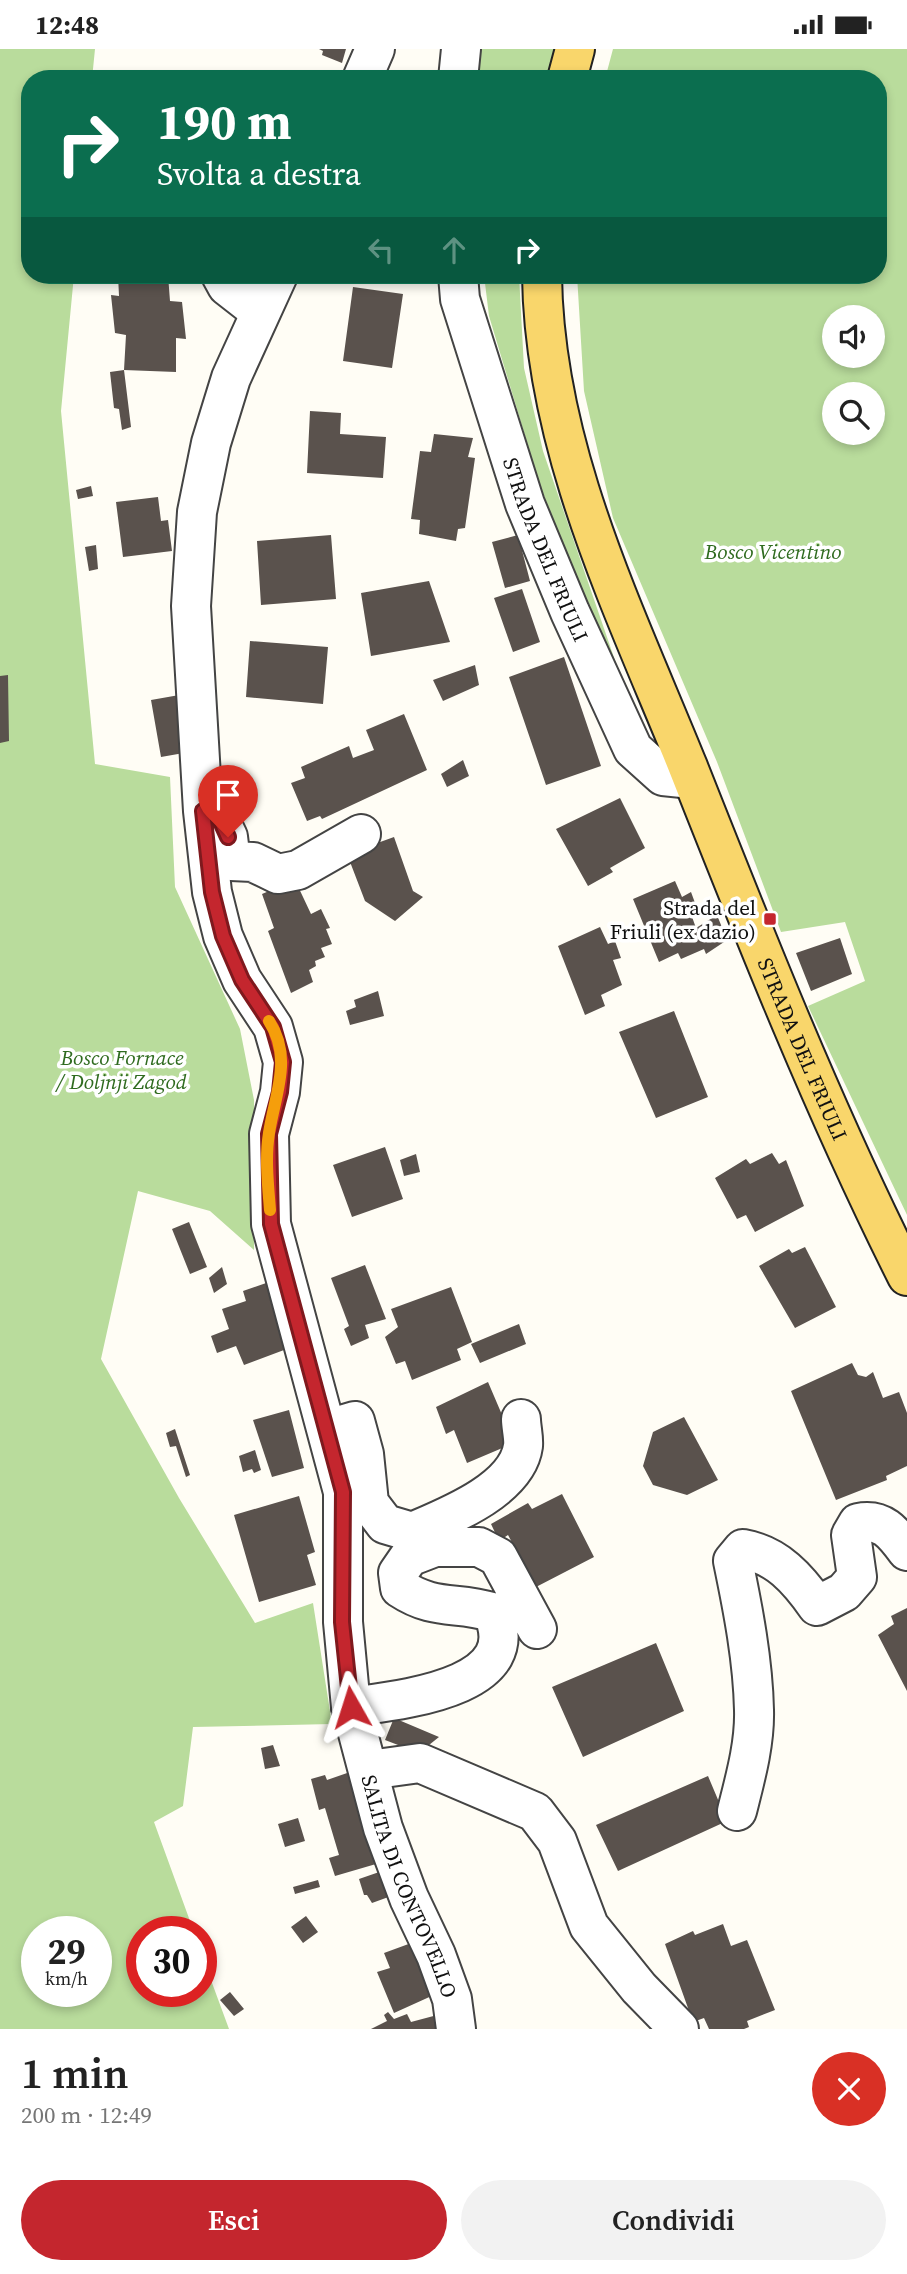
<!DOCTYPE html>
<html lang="it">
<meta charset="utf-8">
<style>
:root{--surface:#fff;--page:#f2f2f2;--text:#222;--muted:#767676;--accent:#c4262e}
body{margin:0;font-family:"Source Serif 4",serif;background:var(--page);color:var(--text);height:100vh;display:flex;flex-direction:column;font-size:26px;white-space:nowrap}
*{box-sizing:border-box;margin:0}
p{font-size:23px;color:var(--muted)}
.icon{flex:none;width:38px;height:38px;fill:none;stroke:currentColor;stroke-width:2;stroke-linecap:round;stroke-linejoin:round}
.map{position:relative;height:1980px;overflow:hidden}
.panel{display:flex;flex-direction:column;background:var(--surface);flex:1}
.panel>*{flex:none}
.top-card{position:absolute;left:21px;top:21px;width:866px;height:214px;border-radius:28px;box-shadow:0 4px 10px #0003;background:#0b6e4f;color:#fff;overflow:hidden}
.buttons{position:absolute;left:822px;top:256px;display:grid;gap:14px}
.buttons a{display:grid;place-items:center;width:63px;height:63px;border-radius:50%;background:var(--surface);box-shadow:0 4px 10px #0003;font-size:35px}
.speed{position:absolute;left:21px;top:1867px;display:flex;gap:14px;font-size:35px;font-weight:700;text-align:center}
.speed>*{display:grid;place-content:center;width:91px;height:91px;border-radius:50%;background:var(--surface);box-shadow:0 4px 10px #0003;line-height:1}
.speed small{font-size:18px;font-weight:400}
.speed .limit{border:10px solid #d22;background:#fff;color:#111}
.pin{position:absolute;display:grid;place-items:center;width:60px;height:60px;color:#fff;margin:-72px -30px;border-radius:50% 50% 50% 0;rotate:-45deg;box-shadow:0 0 7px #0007}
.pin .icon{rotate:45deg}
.me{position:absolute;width:77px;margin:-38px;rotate:354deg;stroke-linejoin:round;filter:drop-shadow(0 0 5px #0008)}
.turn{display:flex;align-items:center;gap:24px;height:147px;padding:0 21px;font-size:32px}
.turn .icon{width:91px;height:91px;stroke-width:2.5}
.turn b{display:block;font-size:49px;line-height:60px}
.lanes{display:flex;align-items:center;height:66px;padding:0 21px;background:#0003;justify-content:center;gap:35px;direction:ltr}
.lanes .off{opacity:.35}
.round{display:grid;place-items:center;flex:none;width:74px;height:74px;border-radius:37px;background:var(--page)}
.summary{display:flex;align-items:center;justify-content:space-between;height:119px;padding:0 21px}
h1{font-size:42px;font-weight:600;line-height:52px}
.cta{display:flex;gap:14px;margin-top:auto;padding:14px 21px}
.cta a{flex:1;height:80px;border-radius:42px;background:var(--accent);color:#fff;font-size:28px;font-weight:600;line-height:80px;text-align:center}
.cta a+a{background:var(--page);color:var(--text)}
.status{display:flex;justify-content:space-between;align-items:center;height:49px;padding:0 35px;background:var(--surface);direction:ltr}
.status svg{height:19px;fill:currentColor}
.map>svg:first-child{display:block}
.forest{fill:#b9dc9c;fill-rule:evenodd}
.building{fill:#5a524d}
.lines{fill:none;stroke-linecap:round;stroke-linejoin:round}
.minor-casing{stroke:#444;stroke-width:42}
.major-casing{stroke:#222;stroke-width:42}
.minor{stroke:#fff;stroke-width:38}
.major{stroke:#f9d66b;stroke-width:38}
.route-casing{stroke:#7f191e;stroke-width:18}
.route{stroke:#c4262e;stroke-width:12}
.slow{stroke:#f59e0b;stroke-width:12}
.poi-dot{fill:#c4262e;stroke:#fff;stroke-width:2.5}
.labels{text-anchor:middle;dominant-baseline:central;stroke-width:7;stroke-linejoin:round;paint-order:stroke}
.street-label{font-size:21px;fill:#111;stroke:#fff}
.park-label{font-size:21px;font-style:italic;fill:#2f6b1f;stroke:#fff}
.poi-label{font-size:21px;fill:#111;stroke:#fff;text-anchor:end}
</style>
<div class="status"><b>12:48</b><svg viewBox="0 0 49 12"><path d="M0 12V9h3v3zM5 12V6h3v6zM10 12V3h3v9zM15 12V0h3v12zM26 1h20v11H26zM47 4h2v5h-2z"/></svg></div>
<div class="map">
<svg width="907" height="1980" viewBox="0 0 907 1980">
<rect width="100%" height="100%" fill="#fffdf5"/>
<path class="forest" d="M0 0H95L92 30H30V226H74L61 362 95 715 170 728 175 838 240 980 254 1051V1201L210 1162 138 1142 101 1310 179 1449 255 1574 313 1554 332 1675 193 1678 183 1757 154 1773 194 1883H142V1942H201V1904L229 1980H0ZM37 1883H96V1942H37Z
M479 0H556L549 30H476Z
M613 0H907V1166L808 957 865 932 845 873 781 883 717 713 613 469 584 342 577 226H878V30H605ZM835 268H873V306H835ZM835 345H873V383H835Z
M484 226H519L524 319 543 402 642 690 540 437 489 267Z"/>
<path class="building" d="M319 0H346L342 14 322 6 323 2Z
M399 22 449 27V30H398Z
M118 226H168L170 252 182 253 186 290 176 289V323L124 321 126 286 115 284 111 246 119 247Z
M353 238 403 245 392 319 343 312Z
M124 321 131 378 122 381 119 360 114 359 110 323Z
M310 362 341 364 340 385 386 388 383 429 307 424Z
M434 385 473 389 468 408 475 409 465 479 458 480 456 492 419 485 420 471 411 470 420 402 431 403Z
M91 437 93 447 78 450 76 441Z
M158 448 161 472 168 471 172 502 123 508 116 453Z
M331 486 336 550 261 556 257 492Z
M518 486 530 532 505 539 492 493Z
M96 496 98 520 89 522 85 498Z
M429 532 450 593 371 607 361 544Z
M522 540 540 593 513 603 494 549Z
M250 592 328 598 323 655 246 648Z
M564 608 601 717 546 736 509 628Z
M475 616 479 636 443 652 433 631Z
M8 626 9 692 0 694V627Z
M185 645 195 702 161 708 151 651Z
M404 665 427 721 322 770 320 767 307 772 291 734 305 729 301 718 349 697 353 709 374 701 366 681Z
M463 711 469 727 447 738 441 725Z
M620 749 645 799 610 819 613 823 588 837 556 780Z
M394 788 413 842 423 848 395 872 365 852 347 805Z
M295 831 311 865 321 860 330 879 326 880 332 895 321 899 325 908 315 912 316 917 309 921 313 933 291 944 268 882 274 879 262 845Z
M675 832 682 848 691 843 698 862 691 865 696 879 717 866 727 891 706 905 704 900 681 910 678 904 659 913 633 850Z
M600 878 608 895 615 892 621 909 613 911 622 936 601 946 605 957 585 966 558 897Z
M840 889 852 925 811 942 796 904Z
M378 942 384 967 350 976 346 962 356 958 354 951Z
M674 962 708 1048 656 1069 619 983Z
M385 1098 403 1150 352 1168 333 1116Z
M772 1104 779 1115 786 1111 804 1157 755 1183 746 1166 737 1170 715 1129 746 1110 750 1115Z
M416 1105 420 1123 404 1127 400 1111Z
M189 1173 207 1218 190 1225 172 1180Z
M805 1198 836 1258 795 1279 759 1217 789 1200 792 1204Z
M365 1216 386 1270 365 1276 369 1289 351 1297 344 1280 349 1277 331 1229Z
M222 1218 227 1235 214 1244 209 1229Z
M269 1233 292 1298 244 1316 236 1297 217 1304 211 1287 229 1280 222 1260 246 1252 243 1242Z
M451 1238 472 1293 457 1300 461 1311 412 1331 405 1312 396 1315 385 1288 398 1278 391 1260Z
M519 1275 526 1295 480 1314 471 1295Z
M852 1314 858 1326 866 1328 873 1323 883 1349 899 1343 907 1364V1417L886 1427 887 1431 836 1451 791 1342Z
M488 1333 514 1394 467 1414 454 1381 446 1385 436 1358Z
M289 1361 304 1419 272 1428 253 1371Z
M684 1368 718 1431 687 1446 653 1436 643 1417 653 1383Z
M175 1380 190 1426 186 1428 176 1397 170 1398 166 1384Z
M255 1401 261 1421 254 1424 252 1420 243 1423 239 1407Z
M562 1445 594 1508 536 1538 508 1486 499 1492 491 1475 528 1454 532 1460Z
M299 1447 315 1503 307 1506 316 1536 259 1553 234 1466Z
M907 1559V1642L878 1586 894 1575 891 1567Z
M656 1594 684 1662 583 1708 552 1638Z
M394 1669 439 1688 419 1704 385 1691Z
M273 1696 280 1717 265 1720 261 1699Z
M350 1723 376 1815 335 1827 329 1809 339 1806 325 1759 319 1761 311 1730 325 1726 327 1731Z
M708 1727 727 1772 618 1822 596 1776Z
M298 1769 305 1792 285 1798 278 1775Z
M385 1821 394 1846 372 1854 367 1846H364L359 1830Z
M318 1831 320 1838 295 1845 293 1838Z
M306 1867 318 1883 303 1894 291 1878Z
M723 1875 731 1897 747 1891 775 1961 747 1972 749 1978 744 1980H709L704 1969 693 1973 665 1895 693 1882 695 1886Z
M414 1893 436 1945 394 1964 377 1923 390 1919 384 1904Z
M230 1943 244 1960 234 1967 220 1951Z
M388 1963 394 1970 407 1965 411 1973 441 1965 444 1980H371L387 1972 384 1966Z"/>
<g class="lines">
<defs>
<g id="minor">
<path d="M362 30 375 0"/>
<path d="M458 30 461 0"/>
<path d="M221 226 227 237 259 262"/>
<path id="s1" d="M278 226 231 329 211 394 197 463 191 557 203 762 212 843 223 887 242 931 273 978 283 1013 280 1043 269 1085 271 1175 343 1443V1573L351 1658 383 1779 409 1849 436 1906 452 1950 456 1980"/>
<path id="s2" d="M458 226 460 250 525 455 570 563 633 700 663 727 692 730"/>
<path d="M218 767 228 788 231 812 253 813 278 825 298 821 361 785"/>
<path d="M328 1380 355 1372 364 1405 369 1454 385 1475 412 1483C447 1468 517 1441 523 1397 524 1389 521 1378 521 1370"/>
<path d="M351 1658C399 1651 529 1639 492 1563 455 1552 435 1562 400 1539L398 1524 409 1508 435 1498H479L498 1508 537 1580"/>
<path d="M369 1721 420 1714 535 1763 557 1792 589 1877 639 1939 679 1980"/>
<path d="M737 1762C745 1730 755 1695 754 1661 753 1612 743 1560 733 1512L743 1500C777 1506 798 1530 817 1557L844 1543 857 1528 851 1486 858 1474C882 1469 893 1483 907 1502"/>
</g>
<g id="major">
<path d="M567 30 575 0"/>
<path id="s3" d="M542 226C544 400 624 560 688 718 756 890 824 1062 907 1227"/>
</g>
</defs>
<use href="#minor" class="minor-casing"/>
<use href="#major" class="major-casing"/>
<use href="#minor" class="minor"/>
<use href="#major" class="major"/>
</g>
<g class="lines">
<defs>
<path id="route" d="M228 788 218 766 203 762 212 843 223 887 242 931 273 978 283 1013 280 1043 269 1085 271 1175 343 1443 342 1573 351 1658"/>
</defs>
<use href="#route" class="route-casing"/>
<use href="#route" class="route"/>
<path class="slow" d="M269 972C293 1009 275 1045 269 1084 265 1109 268 1136 270 1161"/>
</g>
<rect class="poi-dot" x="763" y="863" width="14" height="14" rx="3.5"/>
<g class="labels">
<g class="street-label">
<text stroke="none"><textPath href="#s2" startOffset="289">STRADA DEL FRIULI</textPath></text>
<text stroke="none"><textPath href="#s3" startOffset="821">STRADA DEL FRIULI</textPath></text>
<text stroke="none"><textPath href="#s1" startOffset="1664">SALITA DI CONTOVELLO</textPath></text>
</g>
<g class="park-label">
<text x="773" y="502">Bosco Vicentino</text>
<text x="122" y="1008">Bosco Fornace<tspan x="122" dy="24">/ Doljnji Zagod</tspan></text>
</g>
<g class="poi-label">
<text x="756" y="858">Strada del<tspan x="756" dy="24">Friuli (ex dazio)</tspan></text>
</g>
</g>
</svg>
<div class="buttons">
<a><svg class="icon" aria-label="sound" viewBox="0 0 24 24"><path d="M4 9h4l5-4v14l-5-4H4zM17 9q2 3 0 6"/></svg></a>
<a><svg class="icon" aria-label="search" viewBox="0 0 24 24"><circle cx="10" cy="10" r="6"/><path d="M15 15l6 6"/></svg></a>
</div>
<div class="speed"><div>29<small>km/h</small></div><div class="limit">30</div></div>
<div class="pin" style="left:228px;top:788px;background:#d93025"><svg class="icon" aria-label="arrive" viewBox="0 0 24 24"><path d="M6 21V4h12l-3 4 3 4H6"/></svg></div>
<svg class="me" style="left:351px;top:1658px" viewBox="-20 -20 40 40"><path d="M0-17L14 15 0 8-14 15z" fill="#c4262e" stroke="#fff" stroke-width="4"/></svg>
<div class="top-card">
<div class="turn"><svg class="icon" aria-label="right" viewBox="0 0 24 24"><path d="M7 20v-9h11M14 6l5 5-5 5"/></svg><div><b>190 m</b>Svolta a destra</div></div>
<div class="lanes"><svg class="icon off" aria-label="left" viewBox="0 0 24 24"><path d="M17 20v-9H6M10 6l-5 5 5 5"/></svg><svg class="icon off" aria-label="ahead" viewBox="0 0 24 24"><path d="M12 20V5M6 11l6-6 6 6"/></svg><svg class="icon" aria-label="right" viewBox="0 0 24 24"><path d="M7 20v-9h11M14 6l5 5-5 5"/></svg></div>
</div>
</div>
<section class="panel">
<div class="summary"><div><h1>1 min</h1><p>200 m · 12:49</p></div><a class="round" style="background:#d93025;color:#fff"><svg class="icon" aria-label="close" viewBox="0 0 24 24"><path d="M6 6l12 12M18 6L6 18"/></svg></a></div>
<div class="cta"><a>Esci</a><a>Condividi</a></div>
</section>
